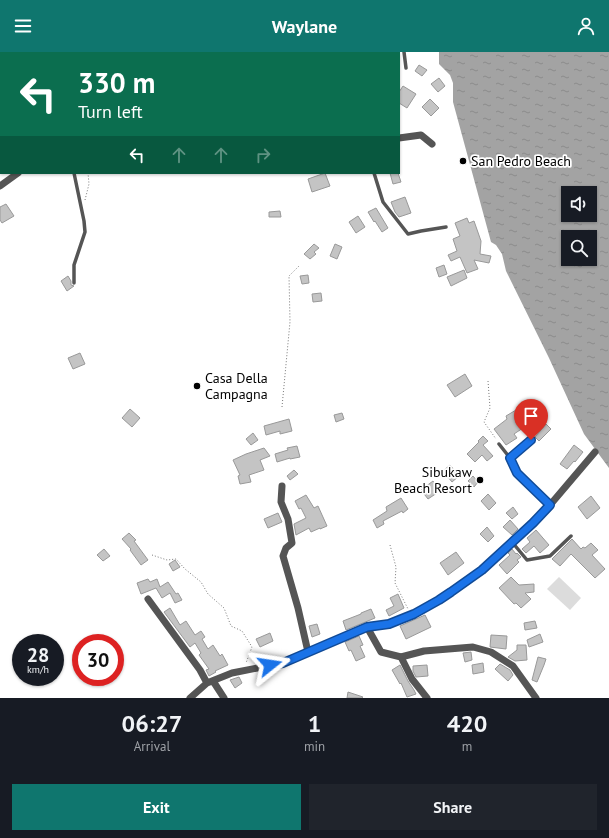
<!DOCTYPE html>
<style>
:root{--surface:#171b24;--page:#20242c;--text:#f1f3f6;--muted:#9ea1a6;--accent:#0f766e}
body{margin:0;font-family:"PT Sans",sans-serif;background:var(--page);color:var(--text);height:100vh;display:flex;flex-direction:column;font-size:15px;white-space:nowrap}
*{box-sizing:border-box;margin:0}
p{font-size:13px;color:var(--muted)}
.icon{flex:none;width:22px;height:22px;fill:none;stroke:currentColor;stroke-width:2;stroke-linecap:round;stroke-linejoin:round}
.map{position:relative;height:646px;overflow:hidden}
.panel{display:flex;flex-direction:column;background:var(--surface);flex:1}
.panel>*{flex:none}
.guide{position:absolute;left:0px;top:0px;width:400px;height:122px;box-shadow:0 1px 3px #0004;background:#0b6e4f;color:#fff;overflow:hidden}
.buttons{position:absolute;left:561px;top:134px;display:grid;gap:8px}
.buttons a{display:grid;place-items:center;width:36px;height:36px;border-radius:0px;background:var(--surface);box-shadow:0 1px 3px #0004;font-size:20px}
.speed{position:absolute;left:12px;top:582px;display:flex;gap:8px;font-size:20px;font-weight:700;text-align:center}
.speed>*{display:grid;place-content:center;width:52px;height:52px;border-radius:50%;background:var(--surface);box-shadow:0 1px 3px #0004;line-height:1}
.speed small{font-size:10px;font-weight:400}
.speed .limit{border:6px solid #d22;background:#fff;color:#111}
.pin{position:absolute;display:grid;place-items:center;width:34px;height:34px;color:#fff;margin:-41px -17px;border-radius:50% 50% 50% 0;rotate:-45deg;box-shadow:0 0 4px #0007}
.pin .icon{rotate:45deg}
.me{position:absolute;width:44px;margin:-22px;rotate:75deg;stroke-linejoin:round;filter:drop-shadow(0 0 3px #0008)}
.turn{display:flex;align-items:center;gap:14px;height:84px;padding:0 12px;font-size:18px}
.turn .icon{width:52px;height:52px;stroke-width:2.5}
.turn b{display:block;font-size:28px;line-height:34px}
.lanes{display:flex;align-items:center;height:38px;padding:0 12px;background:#0003;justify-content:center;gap:20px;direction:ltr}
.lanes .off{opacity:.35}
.eta{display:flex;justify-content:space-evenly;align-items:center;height:68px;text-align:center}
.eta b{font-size:24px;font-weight:700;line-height:28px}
.action{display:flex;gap:8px;margin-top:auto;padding:8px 12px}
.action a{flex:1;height:46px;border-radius:0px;background:var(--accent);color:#fff;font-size:16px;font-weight:700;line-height:46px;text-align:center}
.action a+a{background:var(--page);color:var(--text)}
header{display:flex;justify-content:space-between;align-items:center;height:52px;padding:0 12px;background:var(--accent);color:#fff;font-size:18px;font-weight:700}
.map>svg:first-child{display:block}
.grass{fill:#dcdcdc}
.water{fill:url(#water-ripples);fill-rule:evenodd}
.building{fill:#c4c4c4;stroke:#999}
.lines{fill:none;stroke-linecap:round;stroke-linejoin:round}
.path{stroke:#777;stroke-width:1;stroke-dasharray:1 2;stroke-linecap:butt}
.service{stroke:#555;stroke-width:3.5}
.minor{stroke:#555;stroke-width:7}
.route-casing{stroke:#114b97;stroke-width:10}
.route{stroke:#1a73e8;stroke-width:7}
.poi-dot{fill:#000;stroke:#fff;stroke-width:1.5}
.labels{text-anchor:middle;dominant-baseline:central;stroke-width:3.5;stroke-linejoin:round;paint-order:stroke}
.poi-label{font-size:14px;fill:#000;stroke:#fff;text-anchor:start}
</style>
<header><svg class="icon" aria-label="menu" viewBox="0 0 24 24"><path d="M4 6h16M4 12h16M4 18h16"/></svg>Waylane<svg class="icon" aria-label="person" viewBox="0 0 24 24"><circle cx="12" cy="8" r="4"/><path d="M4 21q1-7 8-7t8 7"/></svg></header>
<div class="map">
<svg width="609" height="646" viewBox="0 0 609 646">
<defs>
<pattern id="water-ripples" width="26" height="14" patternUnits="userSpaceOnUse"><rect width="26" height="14" fill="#a3a3a3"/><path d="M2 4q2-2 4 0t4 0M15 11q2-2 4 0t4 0" fill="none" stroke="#8b8b8b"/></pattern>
</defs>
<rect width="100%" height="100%" fill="#fff"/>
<path class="grass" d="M559 525 581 546 570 558 547 537Z"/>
<path class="water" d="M439 0H609V416L584 382 549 306 506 219 502 202 496 193 491 190 453 50V31L450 23 439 12ZM568 141H590V163H568ZM568 185H590V207H568Z"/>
<path class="building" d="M419 13 427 18 422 24 415 19Z
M439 26 445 34 438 40 431 32Z
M403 34 416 42 407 56 399 51V40Z
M430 47 439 56 431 64 422 55Z
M325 121 330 134 312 140 308 127Z
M390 121H398L401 130 393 132Z
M405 145 411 161 399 165 395 160 391 150Z
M6 152 14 164 2 171 0 168V155Z
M376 156 388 176 382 180 375 169 374 170 368 160Z
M280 159 281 165H269V160Z
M358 164 365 175 356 181 349 170Z
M467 166 469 171 474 169 481 189 480 202 491 204 489 211 474 208 478 217 467 221 460 205 451 209 448 203 457 199 453 187 460 184 455 171Z
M314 192 319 196 314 200 316 202 310 207 304 202Z
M335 192 342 195 337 207 330 204Z
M444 213 447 222 439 225 436 216Z
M464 218 467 226 451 234 447 225Z
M308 223 309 231 302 232 300 224Z
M68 224 71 229V233L74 234 67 239 61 229Z
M321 241 322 249 313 250 312 242Z
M80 301 85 312 73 317 68 306Z
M465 322 472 334 455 345 447 333Z
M535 350 539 363 519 370 523 376 514 382 517 386 506 393 494 377 507 367 506 364 516 358Z
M130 357 140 366 132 375 122 366Z
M342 361 344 367 336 370 334 363Z
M289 367 292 379 280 382V379L266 383 264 374Z
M546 372 551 377 539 389 535 385Z
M253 381 258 388 251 393 246 387Z
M483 384 488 389 483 393 493 404 487 409 482 403 475 410 467 402 479 390 478 389Z
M574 393 583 400 575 410 574 409 567 417 560 412Z
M297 394 300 405 290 407V406L277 410 275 402 288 398 287 396Z
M264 396 270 404 260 408 264 418 249 423 251 430 240 432 238 424 240 423 233 408 246 402Z
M450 413 459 424 452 430 443 419Z
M294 418 298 422 290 428 287 424Z
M473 424 478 430 474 435 468 429Z
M433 429 440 439 428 447 421 438Z
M488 442 496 451 489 458 481 449Z
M306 443 314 456 318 454 327 474 320 477V476L311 480 309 476 296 483 294 472 306 466 301 456 299 457 295 449Z
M591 444 600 456 587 467 578 455Z
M401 446 408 457 403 461 402 459 383 469 384 472 377 476 373 468 387 459 386 455Z
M513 455 518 462 512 467 506 461Z
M278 461 282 470 268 476 264 467Z
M510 468 518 477 512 483 503 475Z
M487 475 494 484 488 490 480 482Z
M536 478 549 493 540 501 534 494 526 501 522 497 530 490 527 486Z
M129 481 136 488 134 489 148 508 141 513 130 498 131 497 122 487Z
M572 487 581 497 583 495 585 496 591 491 598 498 592 503 605 517 595 526 571 502 560 514 552 507Z
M104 497 110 504 103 509 97 503Z
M512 497 516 502 517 501 521 505 517 508 519 510 507 522 499 513 510 503 508 501Z
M456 500 464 511 448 523 440 511Z
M175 508 180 515 173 519 169 512Z
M511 525 519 533 534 532V540L525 541 531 547 521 556 516 551 514 552 499 536Z
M148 527 150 530 157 527 160 535 168 530 176 542 178 541 182 548 175 551 170 541 162 546 156 536 141 542 137 531Z
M398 542 404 556 389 564 386 558 394 554 390 546Z
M170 556 180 573 186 569 195 583 201 579 205 585 202 587 208 597 213 593 220 604 222 602 228 613 215 619 216 620 209 624 206 618 209 617 199 603 201 601 195 591 190 595 164 560Z
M371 557 375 566 346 578 343 569 361 562V561Z
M425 563 431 575 406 587 400 574Z
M535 569 537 576 525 578 524 571Z
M317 572 320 582 312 585 309 574Z
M270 581 273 589 260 595 256 587Z
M540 582 543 590 529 595 527 588Z
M491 583 507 584 506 597 490 595Z
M359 584 363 593 360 594 365 605 356 609 351 598 349 599 345 590Z
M517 593H526L527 608 515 609 508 605 517 598Z
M471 600 472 608 465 610 463 601Z
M538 605 546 607 544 613 537 630 532 628Z
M483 611 484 620 473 622 472 613Z
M500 612 510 618 513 623 508 629 495 617Z
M400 613 408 629 414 638 416 642 407 645 401 631 400 632 392 618Z
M427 613 428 624 416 625 413 619V614Z
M239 625 242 631 235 636 230 628Z
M348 640 363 645 362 646H347Z"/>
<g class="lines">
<path class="path" d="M85 148 89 132 88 121
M488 329 490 356 484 370 496 387
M282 355 290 270 289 224 299 214
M390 493 396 515 395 531 408 557
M152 503 167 508 176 507 185 517 201 530 208 542 224 556 231 574 242 579 252 595 246 611"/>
<path class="service" d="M404 0 406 16
M374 121 383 150 408 182 421 179 446 175
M74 231V213L85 180 84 169 74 121
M499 392 510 406 517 421 550 453
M510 406 531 388
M512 490 527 508 550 504 571 484"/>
<path class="minor" d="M399 86 421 83 432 92
M0 134 18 121
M282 434 281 450 288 467 292 491 286 496 283 504 298 556 308 600
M148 547 200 618 207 631
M367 575 381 600 401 605 412 627 427 646
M401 605 424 599 473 595 491 600 513 614 536 646
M213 629 224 646
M190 646 207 631 232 621 283 611 367 575 389 572 414 562 451 540 482 518 533 471 550 453 595 400"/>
</g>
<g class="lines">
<defs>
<path id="route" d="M270 613 283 611 367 575 389 572 414 562 439 548 451 540 482 518 533 471 550 453 517 421 510 406 531 388"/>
</defs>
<use href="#route" class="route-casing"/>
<use href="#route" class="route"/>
</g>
<g class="poi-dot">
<circle cx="463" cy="109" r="4"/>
<circle cx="197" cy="334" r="4"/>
<circle cx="480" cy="428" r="4"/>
</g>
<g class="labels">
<g class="poi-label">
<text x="471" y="109">San Pedro Beach</text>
<text x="205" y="326">Casa Della<tspan x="205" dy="16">Campagna</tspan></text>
<text x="472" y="420" text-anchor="end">Sibukaw<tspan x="472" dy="16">Beach Resort</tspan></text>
</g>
</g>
</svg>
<div class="buttons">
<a><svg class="icon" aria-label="sound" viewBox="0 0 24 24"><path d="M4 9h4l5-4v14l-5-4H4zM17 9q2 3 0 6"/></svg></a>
<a><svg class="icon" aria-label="search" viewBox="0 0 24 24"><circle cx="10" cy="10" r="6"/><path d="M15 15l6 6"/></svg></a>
</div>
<div class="speed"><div>28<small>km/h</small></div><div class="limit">30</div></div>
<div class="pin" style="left:531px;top:388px;background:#d93025"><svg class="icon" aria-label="arrive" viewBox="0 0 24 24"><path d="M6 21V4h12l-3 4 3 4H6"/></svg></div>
<svg class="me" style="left:270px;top:613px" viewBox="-20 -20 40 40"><path d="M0-17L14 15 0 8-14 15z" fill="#1a73e8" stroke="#fff" stroke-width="4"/></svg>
<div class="guide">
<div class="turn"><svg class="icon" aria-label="left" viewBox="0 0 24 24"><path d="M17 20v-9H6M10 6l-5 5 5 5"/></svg><div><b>330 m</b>Turn left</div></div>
<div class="lanes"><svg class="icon" aria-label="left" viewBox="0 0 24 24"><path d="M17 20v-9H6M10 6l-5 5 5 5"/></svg><svg class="icon off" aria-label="ahead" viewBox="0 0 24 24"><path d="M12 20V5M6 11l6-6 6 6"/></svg><svg class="icon off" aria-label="ahead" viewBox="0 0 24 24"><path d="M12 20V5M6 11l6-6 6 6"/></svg><svg class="icon off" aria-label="right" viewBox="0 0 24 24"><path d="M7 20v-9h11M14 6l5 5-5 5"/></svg></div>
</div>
</div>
<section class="panel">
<div class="eta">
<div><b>06:27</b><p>Arrival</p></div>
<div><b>1</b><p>min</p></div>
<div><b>420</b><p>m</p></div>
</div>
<div class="action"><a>Exit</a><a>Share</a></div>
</section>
